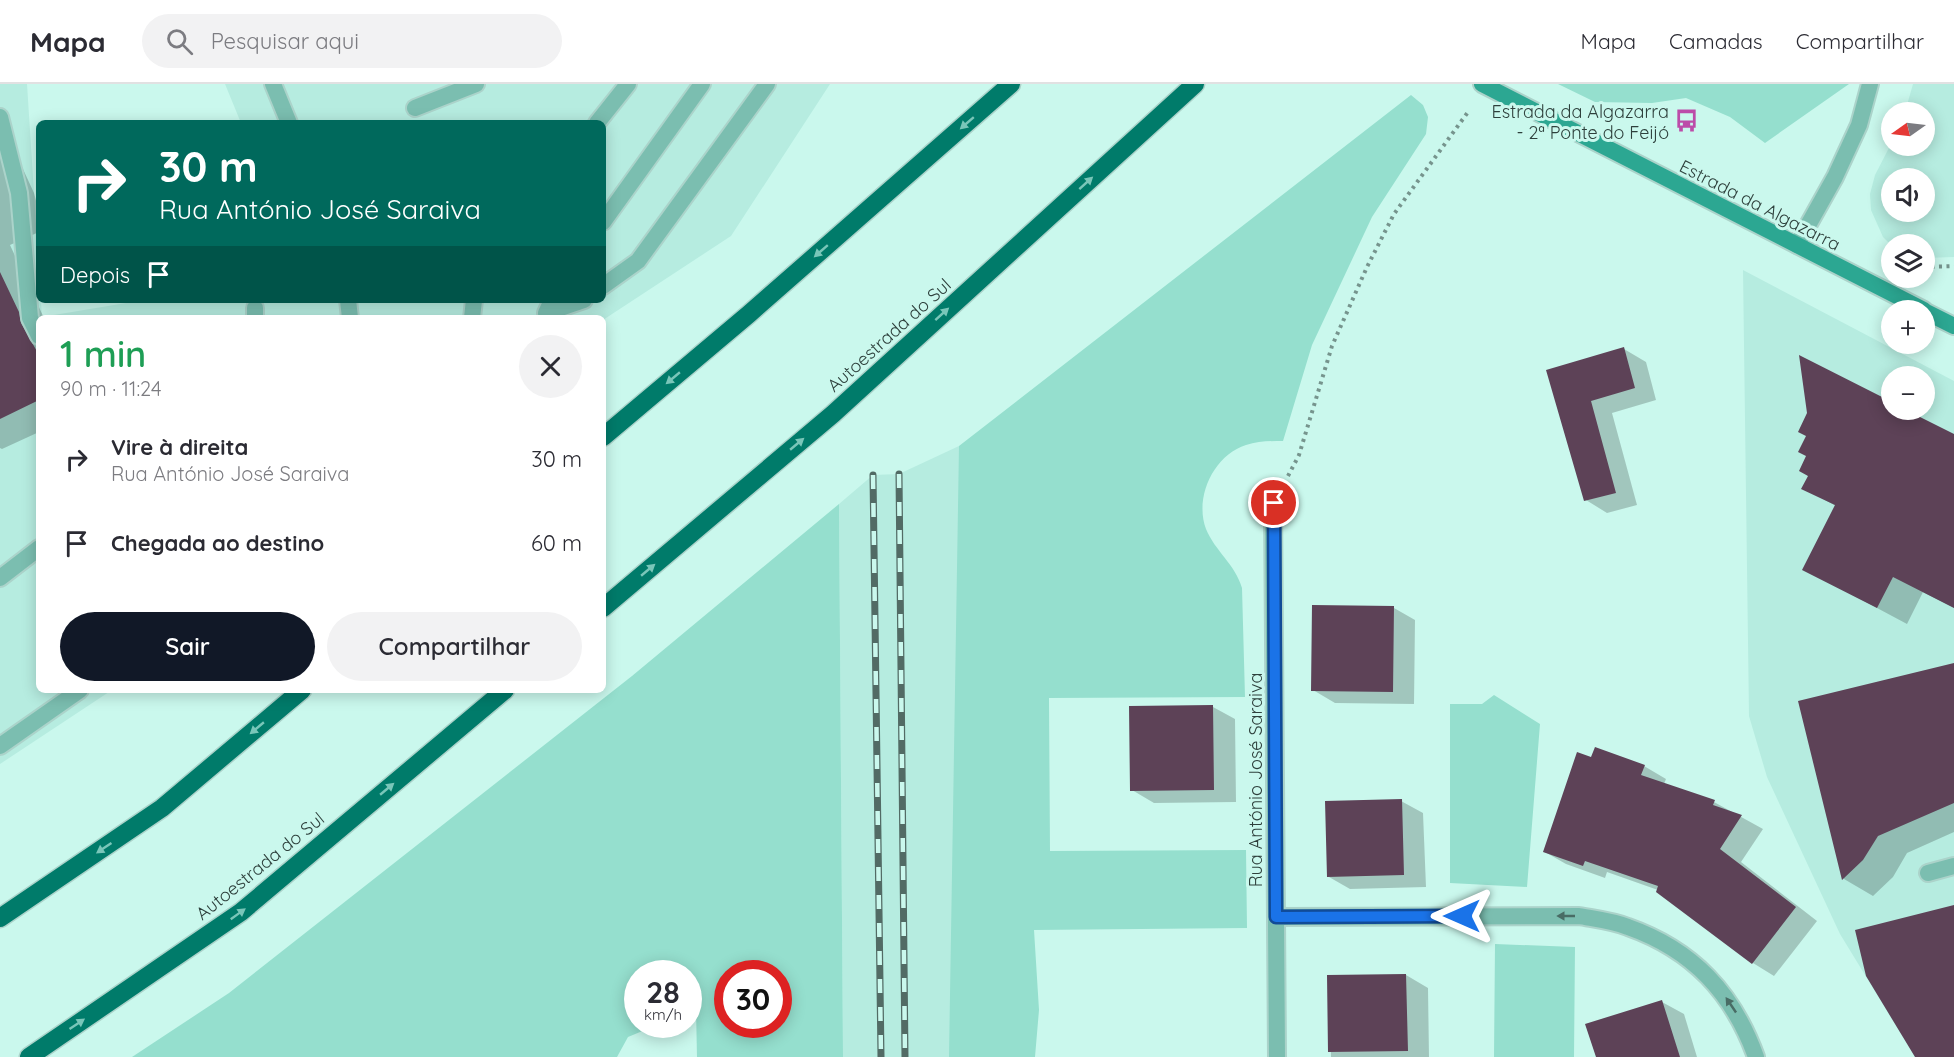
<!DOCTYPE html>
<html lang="pt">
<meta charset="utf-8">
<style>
:root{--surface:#fff;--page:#f2f2f3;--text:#2b2b33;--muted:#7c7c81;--line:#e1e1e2;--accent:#111827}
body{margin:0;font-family:Quicksand,sans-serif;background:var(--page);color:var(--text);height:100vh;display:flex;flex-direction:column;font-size:22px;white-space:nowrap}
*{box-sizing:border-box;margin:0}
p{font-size:20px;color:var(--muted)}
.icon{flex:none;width:33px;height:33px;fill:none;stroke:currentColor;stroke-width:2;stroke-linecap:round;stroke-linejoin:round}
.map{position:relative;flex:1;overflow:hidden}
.drawer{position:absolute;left:36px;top:231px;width:570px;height:378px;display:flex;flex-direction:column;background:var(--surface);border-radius:9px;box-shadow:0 3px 15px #0003}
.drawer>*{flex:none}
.top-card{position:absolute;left:36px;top:36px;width:570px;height:183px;border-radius:9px;box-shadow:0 3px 15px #0003;background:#00695c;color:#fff;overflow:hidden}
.needle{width:39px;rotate:256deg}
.fabs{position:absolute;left:1881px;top:18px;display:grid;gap:12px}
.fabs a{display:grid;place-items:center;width:54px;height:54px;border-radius:50%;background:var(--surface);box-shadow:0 3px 15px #0003;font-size:30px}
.speed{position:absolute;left:624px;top:876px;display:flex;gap:12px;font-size:30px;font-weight:700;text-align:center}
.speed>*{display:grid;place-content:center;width:78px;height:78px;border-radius:50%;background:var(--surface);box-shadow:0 3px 15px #0003;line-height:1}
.speed small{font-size:15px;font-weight:400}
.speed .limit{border:9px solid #d22;background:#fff;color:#111}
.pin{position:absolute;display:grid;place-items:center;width:51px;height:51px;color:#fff;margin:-26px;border:3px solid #fff;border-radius:50%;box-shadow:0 2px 6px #0007}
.me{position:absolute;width:66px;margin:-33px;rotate:270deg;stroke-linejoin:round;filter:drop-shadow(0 0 4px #0008)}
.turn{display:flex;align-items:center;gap:21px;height:126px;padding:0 24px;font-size:27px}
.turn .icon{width:78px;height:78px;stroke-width:2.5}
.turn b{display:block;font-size:42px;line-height:51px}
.then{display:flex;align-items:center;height:57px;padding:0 24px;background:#0003;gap:12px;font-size:22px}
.round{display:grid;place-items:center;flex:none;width:63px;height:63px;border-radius:32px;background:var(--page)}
.head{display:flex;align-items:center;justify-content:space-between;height:102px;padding:0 24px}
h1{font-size:36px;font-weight:600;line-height:45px;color:#1e9e55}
.button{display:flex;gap:12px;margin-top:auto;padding:12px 24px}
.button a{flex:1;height:69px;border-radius:36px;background:var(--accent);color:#fff;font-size:24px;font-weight:600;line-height:69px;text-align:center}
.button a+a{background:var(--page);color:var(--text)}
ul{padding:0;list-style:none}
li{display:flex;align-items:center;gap:18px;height:84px;padding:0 24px}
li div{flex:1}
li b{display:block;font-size:22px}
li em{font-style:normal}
header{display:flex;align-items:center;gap:36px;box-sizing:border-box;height:84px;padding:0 30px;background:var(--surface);border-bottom:2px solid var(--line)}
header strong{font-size:28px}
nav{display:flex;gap:33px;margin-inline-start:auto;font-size:21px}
.search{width:420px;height:54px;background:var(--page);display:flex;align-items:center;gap:15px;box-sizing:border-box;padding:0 21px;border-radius:33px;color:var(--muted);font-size:22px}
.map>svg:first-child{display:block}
.built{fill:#b6ece0;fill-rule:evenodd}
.green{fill:#95dfce;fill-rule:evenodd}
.shadow{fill:#0003}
.building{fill:#5d4257}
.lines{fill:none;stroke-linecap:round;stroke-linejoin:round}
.service-casing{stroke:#abd3ca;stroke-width:20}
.minor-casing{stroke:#abd3ca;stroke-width:20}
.secondary-casing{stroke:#abd3ca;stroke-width:20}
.motorway-casing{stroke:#abd3ca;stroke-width:21}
.path{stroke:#76948d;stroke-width:4;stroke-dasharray:3 4.5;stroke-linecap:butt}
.service{stroke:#7bbeb0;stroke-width:16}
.minor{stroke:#7bbeb0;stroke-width:16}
.secondary{stroke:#2ca792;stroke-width:16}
.motorway{stroke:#007b6a;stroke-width:18}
.rail-casing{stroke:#526b65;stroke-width:7}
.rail{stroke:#caf8ed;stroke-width:4.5;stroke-dasharray:14;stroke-linecap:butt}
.oneway{fill:#79c6b9}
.oneway2{fill:#496c65}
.route-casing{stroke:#114b97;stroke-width:15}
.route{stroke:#1a73e8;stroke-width:10}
.labels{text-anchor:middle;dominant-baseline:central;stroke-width:6;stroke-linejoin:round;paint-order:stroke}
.poi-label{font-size:18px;fill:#2e403c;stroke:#caf8ed;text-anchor:end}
.street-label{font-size:18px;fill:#2e403c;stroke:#caf8ed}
</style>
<header>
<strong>Mapa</strong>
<div class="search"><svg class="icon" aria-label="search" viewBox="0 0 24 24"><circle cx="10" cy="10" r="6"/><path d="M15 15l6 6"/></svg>Pesquisar aqui</div>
<nav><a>Mapa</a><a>Camadas</a><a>Compartilhar</a></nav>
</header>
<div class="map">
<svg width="1954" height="973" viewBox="0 0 1954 973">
<rect width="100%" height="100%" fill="#caf8ed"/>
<path class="built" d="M0 0H27L42 233 144 216H603V39H241L225 0H830L731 152 603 236 39 234V606H112L0 680Z
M1913 0H1954V173L1925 174 1924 160 1891 161 1883 153 1871 126 1870 110 1875 91 1891 60 1924 62V28H1905ZM1924 94V128H1892V94Z
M1743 186 1954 297V973L1901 950 1840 850 1767 693 1749 632ZM1892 292H1924V326H1892Z
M959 362 962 852 959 973H843L839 420 873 391 899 390Z"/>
<path class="green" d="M1558 0H1849L1765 59 1730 33 1686 14 1652 19 1595 18Z
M1411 11 1423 21 1428 33 1426 50 1372 133 1312 261 1283 357C1271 357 1258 357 1246 361 1214 371 1194 413 1206 445 1215 467 1235 480 1242 504L1245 613 1049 614 1050 767 1246 766 1247 844 1034 846 1039 926 1035 973H949L959 362Z
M839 420 843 973H697L696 924 689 927 688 890H638V940L657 941 628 953 617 973H132L229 909 632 592ZM728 890H778V940H728Z
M1494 611 1540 640 1527 803 1450 799V620H1482Z
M1495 860 1575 863 1574 973H1494Z"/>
<path class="shadow" d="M0 35 34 109 39 128V148L10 161 44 234H39V348L2 365 0 364Z
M1624 265 1646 278 1656 316 1612 329 1637 421 1607 429 1586 416 1548 287Z
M1892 326H1903L1954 351V524L1923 508 1907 540 1804 485 1836 422 1803 404Z
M1394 524 1415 536 1414 620 1335 619 1313 606Z
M1954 580V748L1907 769 1893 793 1873 812 1844 795 1800 619Z
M1213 623 1235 635 1236 718 1154 719 1132 706Z
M1592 675 1644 682 1666 695 1664 700 1714 718 1763 745 1741 778 1817 837 1774 892 1753 879 1658 806 1607 788 1605 794 1566 780 1545 768Z
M1401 717 1423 729 1426 803 1350 805 1329 793Z
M1406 891 1428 904 1429 973H1331L1328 892Z
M1662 918 1684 930 1697 973H1597Z"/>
<path class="building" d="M0 188 19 228 21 239 39 271V316L0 335Z
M1624 263 1635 304 1591 317 1616 409 1584 417 1546 286Z
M1799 271 1892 318V326H1906L1954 350V524L1893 493 1877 524 1802 486 1835 421 1801 405 1808 392 1799 387 1806 372 1798 368 1806 352 1798 348 1807 329Z
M1312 521 1394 522 1393 608 1311 607Z
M1954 579V719L1878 752 1863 776 1842 796 1798 617Z
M1213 621 1214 706 1130 707 1129 622Z
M1595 663 1645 681 1641 691 1715 716 1713 721 1742 731 1720 765 1796 823 1752 880 1656 808 1658 802 1585 777 1583 782 1543 768 1577 668 1591 673Z
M1402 715 1404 791 1327 793 1325 717Z
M1954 821V973H1915L1866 892 1855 846Z
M1406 890 1408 967 1328 968 1327 891Z
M1662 916 1680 973H1596L1585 940Z"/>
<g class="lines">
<defs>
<path id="service" d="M415 24 476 0
M0 33 19 109 30 234 39 252
M597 39 628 0
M603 138 702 0
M603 202 638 177 767 0
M552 216 546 229 584 216
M255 224V234
M472 234 474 216
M0 494 39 464"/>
<path id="minor" d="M273 0 289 39
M1797 161 1835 93 1859 41 1870 0
M348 216 350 234
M1273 419 1277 973
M0 662 80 606
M1928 789 1954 782
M1276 833 1579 832C1595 835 1613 837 1628 843 1693 866 1733 909 1756 973"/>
<path id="secondary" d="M1482 0 1924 226
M1924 227 1954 242"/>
<path id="motorway" d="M603 353 749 230 1011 0
M603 524 833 330 1195 0
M0 834 162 724 302 606
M29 973 241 828 505 606"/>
</defs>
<use href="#service" class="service-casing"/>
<use href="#minor" class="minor-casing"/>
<use href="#secondary" class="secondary-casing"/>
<use href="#motorway" class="motorway-casing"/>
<path class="path" d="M1924 183 1954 182
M1288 392 1299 371 1332 262 1367 183 1394 130 1468 28"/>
<use href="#service" class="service"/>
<use href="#minor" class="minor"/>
<use href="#secondary" class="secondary"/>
<use href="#motorway" class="motorway"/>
<defs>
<path id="rail" d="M899 390 905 973
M873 391 881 973"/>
</defs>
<use href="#rail" class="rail-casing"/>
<use href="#rail" class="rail"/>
</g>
<defs><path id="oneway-solid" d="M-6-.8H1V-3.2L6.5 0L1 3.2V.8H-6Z" transform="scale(1.5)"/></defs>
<g class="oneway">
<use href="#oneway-solid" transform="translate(967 39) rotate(139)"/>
<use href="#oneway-solid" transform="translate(1086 99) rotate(-42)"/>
<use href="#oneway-solid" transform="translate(821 167) rotate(139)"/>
<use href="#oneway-solid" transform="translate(942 230) rotate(-42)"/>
<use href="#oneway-solid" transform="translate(673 294) rotate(140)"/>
<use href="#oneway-solid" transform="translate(797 360) rotate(-40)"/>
<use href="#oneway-solid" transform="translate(648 486) rotate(-40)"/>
<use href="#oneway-solid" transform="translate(257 644) rotate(140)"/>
<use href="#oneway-solid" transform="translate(387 705) rotate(-40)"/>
<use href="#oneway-solid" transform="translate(104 764) rotate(146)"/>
<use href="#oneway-solid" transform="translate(238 830) rotate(-36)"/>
<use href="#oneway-solid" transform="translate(77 940) rotate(-34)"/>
</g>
<g class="oneway2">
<use href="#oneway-solid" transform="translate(1566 832) rotate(180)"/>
<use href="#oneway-solid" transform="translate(1731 921) rotate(-124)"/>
</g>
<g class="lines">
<defs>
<path id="route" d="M1274 419 1276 833 1462 832"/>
</defs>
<use href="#route" class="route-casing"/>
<use href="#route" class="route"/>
</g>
<defs>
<symbol id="bus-bare" viewBox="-9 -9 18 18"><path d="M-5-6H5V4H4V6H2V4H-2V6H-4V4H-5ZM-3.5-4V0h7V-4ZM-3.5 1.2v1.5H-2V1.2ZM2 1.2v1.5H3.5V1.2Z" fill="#bc4ca9" stroke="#caf8ed" stroke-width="2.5" paint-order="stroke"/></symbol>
</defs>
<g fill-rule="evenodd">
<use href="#bus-bare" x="1670" y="20" width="33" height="33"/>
</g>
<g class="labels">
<g class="poi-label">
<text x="1669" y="27">Estrada da Algazarra<tspan x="1669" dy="21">- 2ª Ponte do Feijó</tspan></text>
</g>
<g class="street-label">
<text transform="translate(1760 121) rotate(27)">Estrada da Algazarra</text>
<text transform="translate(889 251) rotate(-42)">Autoestrada do Sul</text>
<text transform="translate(1255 696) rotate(-90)">Rua António José Saraiva</text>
<text transform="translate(260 782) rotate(-39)">Autoestrada do Sul</text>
</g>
</g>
</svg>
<div class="fabs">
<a><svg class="needle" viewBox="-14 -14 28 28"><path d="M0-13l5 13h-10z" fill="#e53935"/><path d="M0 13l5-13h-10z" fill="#7c7c81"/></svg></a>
<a><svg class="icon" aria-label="sound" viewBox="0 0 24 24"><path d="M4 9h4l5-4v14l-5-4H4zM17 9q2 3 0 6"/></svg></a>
<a><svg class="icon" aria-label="layers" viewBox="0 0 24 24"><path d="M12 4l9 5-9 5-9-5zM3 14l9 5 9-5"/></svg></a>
<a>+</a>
<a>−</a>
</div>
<div class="speed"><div>28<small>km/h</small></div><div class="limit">30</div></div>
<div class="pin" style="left:1274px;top:419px;background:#d93025"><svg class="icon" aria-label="arrive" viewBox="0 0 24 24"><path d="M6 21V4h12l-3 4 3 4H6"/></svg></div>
<svg class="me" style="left:1462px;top:832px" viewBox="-20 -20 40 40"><path d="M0-17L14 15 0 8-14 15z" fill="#1a73e8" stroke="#fff" stroke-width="4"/></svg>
<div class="top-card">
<div class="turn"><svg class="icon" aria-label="right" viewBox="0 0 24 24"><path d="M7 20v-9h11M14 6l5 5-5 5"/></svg><div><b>30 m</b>Rua António José Saraiva</div></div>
<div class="then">Depois<svg class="icon" aria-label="arrive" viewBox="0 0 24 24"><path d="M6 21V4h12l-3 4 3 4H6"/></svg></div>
</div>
<section class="drawer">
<div class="head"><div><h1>1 min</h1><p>90 m · 11:24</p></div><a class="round"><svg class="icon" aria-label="close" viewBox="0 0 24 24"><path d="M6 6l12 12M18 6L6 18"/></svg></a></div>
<ul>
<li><svg class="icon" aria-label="right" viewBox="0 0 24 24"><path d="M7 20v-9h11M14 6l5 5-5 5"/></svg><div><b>Vire à direita</b><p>Rua António José Saraiva</p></div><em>30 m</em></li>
<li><svg class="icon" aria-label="arrive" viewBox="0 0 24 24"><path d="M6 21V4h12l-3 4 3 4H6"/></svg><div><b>Chegada ao destino</b></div><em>60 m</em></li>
</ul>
<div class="button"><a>Sair</a><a>Compartilhar</a></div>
</section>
</div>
